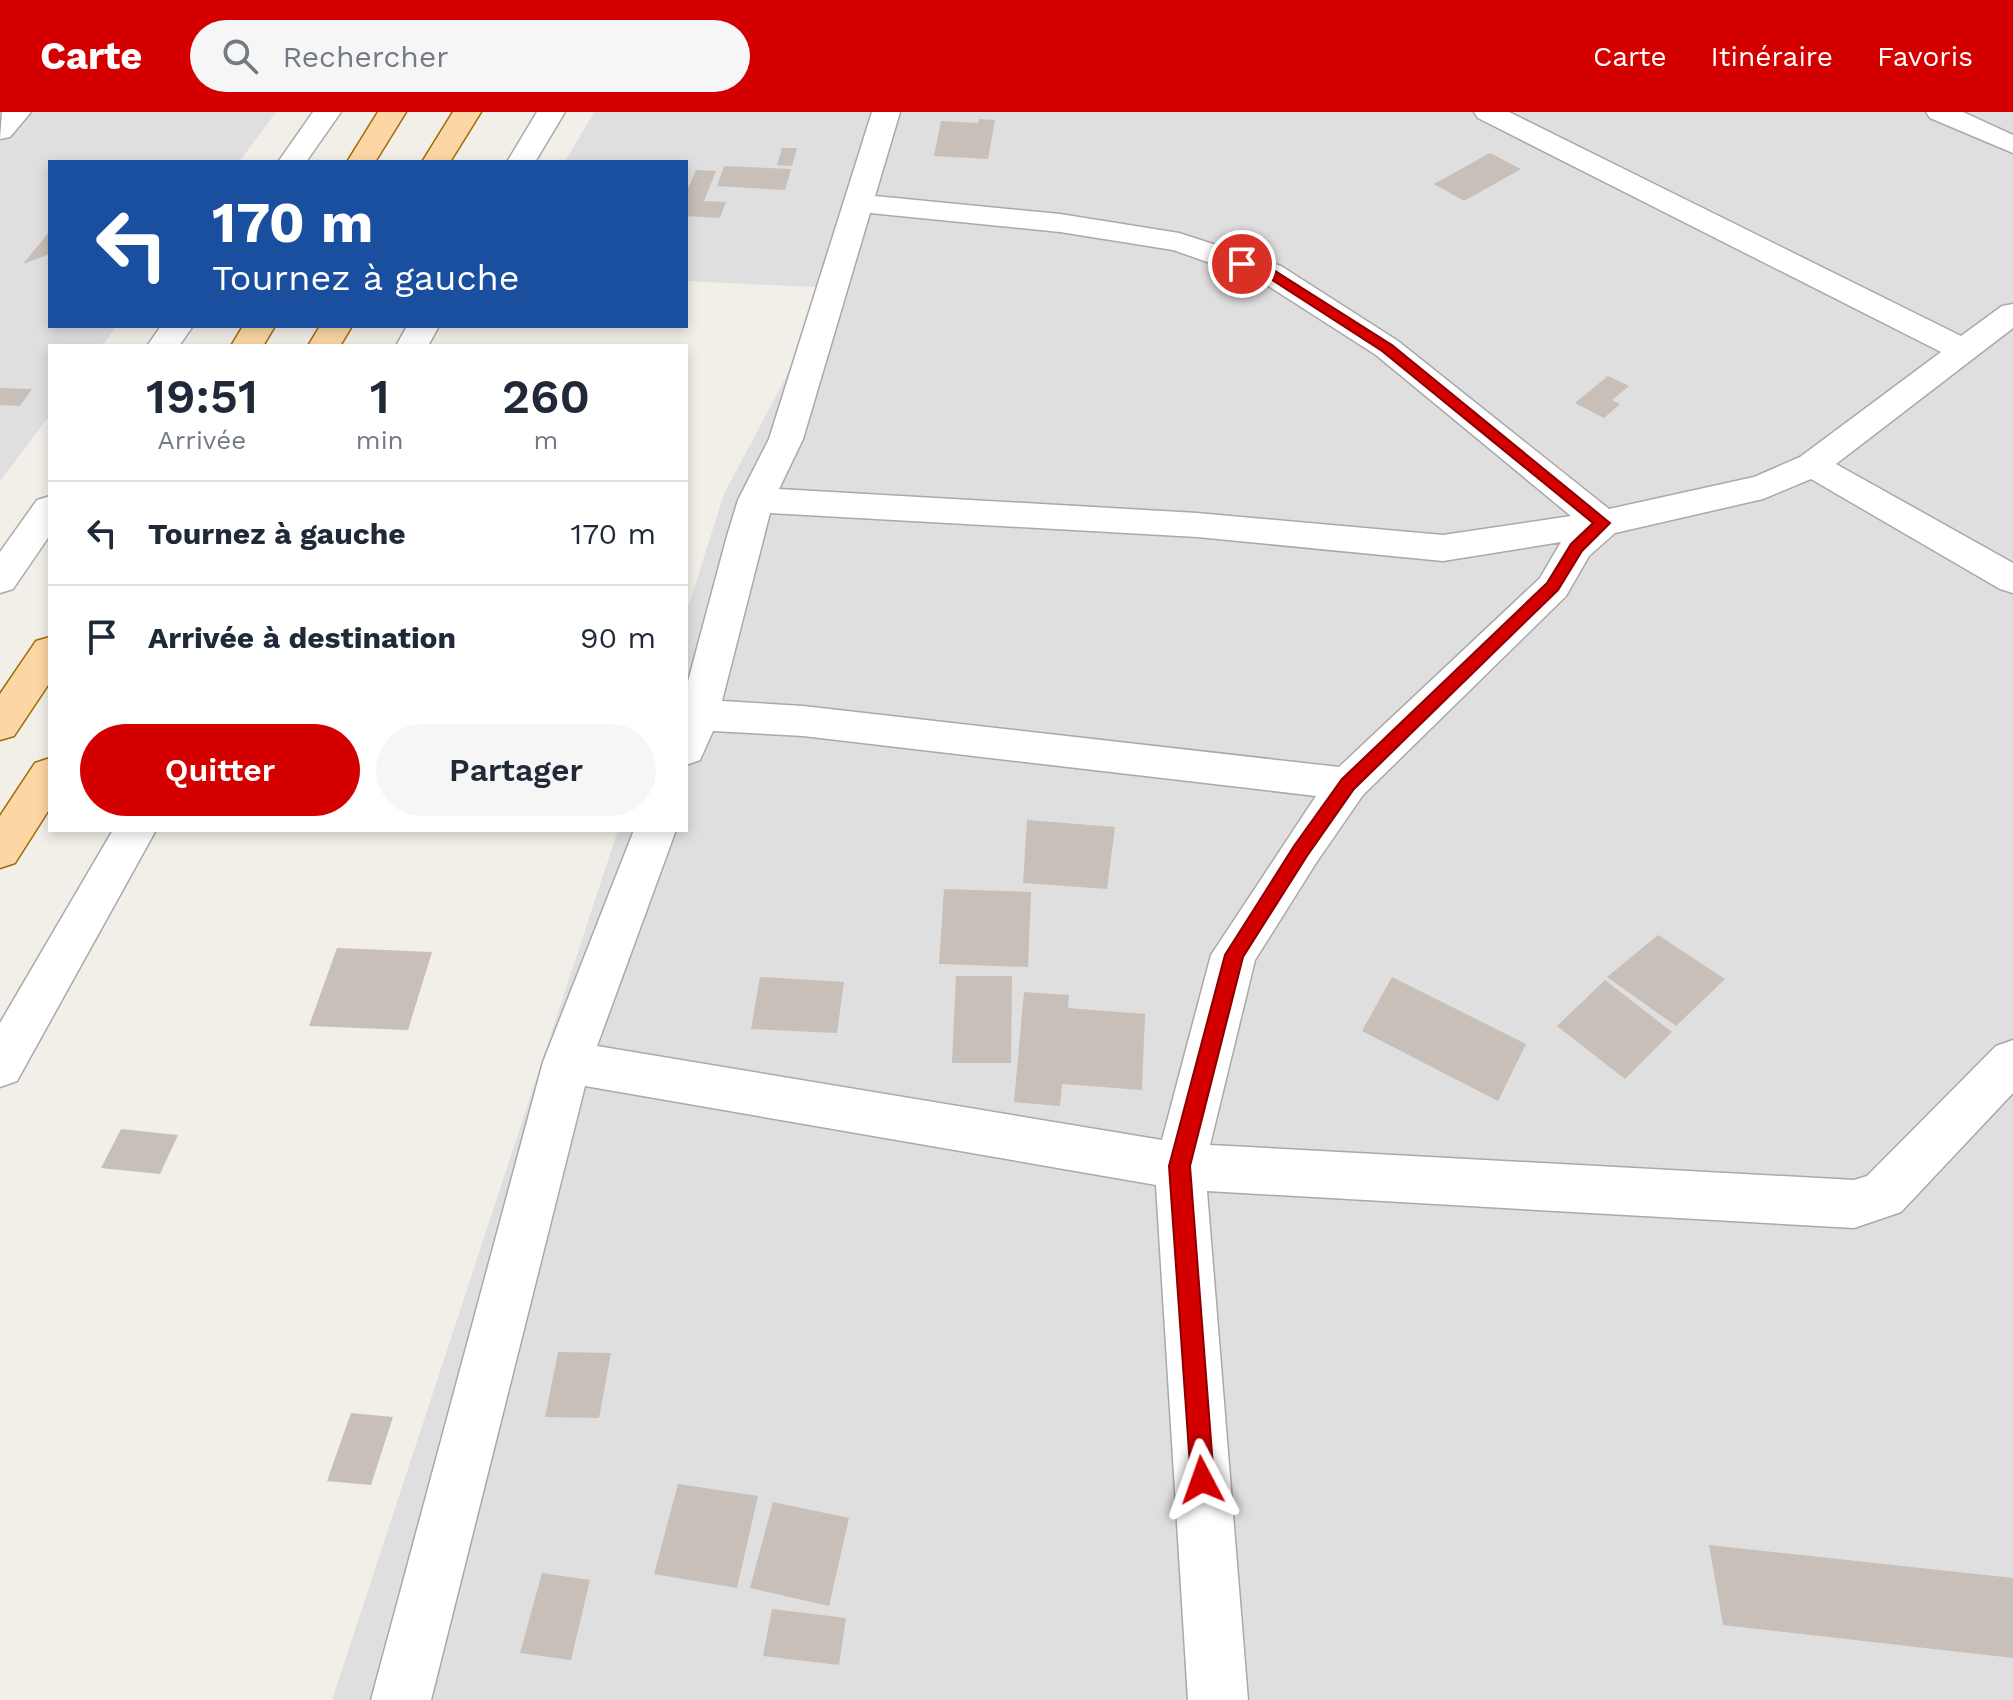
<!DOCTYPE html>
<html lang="fr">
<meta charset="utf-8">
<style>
:root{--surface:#fff;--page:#f6f6f7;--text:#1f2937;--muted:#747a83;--line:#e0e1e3;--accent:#d40000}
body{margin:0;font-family:"Work Sans",sans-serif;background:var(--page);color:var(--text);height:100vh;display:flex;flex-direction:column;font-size:30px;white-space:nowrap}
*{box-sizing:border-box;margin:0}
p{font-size:26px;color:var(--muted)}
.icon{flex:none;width:44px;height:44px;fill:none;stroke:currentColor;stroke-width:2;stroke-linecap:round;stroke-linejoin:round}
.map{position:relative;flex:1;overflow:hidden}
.sheet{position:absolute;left:48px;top:232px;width:640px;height:488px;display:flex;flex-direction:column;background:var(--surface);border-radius:0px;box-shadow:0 4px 12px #0003}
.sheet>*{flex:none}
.guide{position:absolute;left:48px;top:48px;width:640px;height:168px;border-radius:0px;box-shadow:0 4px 12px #0003;background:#1a4fa0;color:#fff;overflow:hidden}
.pin{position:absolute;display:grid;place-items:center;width:68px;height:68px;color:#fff;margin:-34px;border:4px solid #fff;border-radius:50%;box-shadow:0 2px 8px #0007}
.me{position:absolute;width:88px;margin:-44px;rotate:356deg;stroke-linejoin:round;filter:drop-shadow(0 0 6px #0008)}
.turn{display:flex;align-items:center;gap:28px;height:168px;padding:0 32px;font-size:36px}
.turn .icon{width:104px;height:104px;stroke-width:2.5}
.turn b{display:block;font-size:56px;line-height:68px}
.eta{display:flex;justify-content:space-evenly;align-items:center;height:136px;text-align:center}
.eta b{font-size:48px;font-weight:600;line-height:56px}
.action{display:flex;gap:16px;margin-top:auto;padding:16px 32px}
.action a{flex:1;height:92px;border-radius:48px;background:var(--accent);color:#fff;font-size:32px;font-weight:600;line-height:92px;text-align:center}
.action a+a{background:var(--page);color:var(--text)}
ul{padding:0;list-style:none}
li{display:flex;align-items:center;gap:24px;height:104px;padding:0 32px;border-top:2px solid var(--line)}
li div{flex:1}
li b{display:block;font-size:30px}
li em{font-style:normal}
header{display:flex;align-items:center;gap:48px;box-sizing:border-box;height:112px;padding:0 40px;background:var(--accent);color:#fff}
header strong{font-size:38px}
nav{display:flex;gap:44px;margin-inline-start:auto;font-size:28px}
.search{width:560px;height:72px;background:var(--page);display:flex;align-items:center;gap:20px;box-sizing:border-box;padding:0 28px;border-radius:44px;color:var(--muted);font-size:30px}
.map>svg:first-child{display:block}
.residential{fill:#e0dfdf}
.building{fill:#c7bfb8}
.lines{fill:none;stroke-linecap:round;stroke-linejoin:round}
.minor-casing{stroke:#a9a9a9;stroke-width:3}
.primary-casing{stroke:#a06b00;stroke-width:3}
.minor{fill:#fff;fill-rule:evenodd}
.primary{fill:#fcd6a4;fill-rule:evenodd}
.route{fill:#d40000;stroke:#8a0000;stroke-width:2}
</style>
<header>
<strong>Carte</strong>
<div class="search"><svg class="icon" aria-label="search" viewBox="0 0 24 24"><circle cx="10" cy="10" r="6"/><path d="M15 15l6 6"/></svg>Rechercher</div>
<nav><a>Carte</a><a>Itinéraire</a><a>Favoris</a></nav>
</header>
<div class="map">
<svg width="2013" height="1588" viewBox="0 0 2013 1588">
<rect width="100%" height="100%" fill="#f2efe9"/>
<path class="residential" d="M0 0H276L239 50H50V214H117L102 234H50V303L0 369Z
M594 0H2013V1588H332L618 718H686V502L724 382 833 176 686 169V50H565Z"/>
<path class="building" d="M979 7 995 8 988 47 934 44 941 9 978 11Z
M782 36H797L792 54 777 53Z
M1490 41 1521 57 1464 89 1434 72Z
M724 54 791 57 785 78 717 74Z
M696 58 716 59 704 89 726 90 720 106 686 104V81Z
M50 119V142L23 152Z
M1608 264 1629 274 1612 288 1620 292 1604 306 1575 291Z
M0 276 32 277 20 294 0 293Z
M1027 708 1115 715 1107 777 1023 771Z
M944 777 1031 780 1028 855 939 852Z
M1658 823 1725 867 1676 914 1607 865Z
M337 836 432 840 408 918 309 914Z
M956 864H1012L1011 951H952Z
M760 865 844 870 837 921 751 917Z
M1392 865 1526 932 1498 989 1362 919Z
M1605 868 1672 920 1625 967 1557 914Z
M1024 880 1069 883 1068 896 1145 902 1142 978 1062 972 1060 994 1014 990Z
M121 1017 178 1023 160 1062 101 1056Z
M558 1240 611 1241 599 1306 545 1305Z
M351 1301 393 1305 371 1373 327 1369Z
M678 1372 758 1384 737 1476 654 1462Z
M773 1390 849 1406 829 1494 750 1476Z
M1709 1433 2013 1466V1546L1723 1513Z
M542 1461 590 1468 571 1548 520 1541Z
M772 1497 846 1506 839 1553 763 1544Z"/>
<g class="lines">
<defs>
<path id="minor" d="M2 0H31L10 25 0 27Z
M313 0H341L306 50H278Z
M537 0H565L535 50H507Z
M872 0H900L875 84 1060 102 1179 121 1281 154 1398 229 1609 397 1754 365 1800 345 1941 240 1478 6 1474 0H1509L1961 224 2002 194 2013 192V216L1836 352 2013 451V481L2000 477 1811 367 1763 387 1615 421 1589 444 1566 484 1363 683 1316 751 1255 848 1210 1033 1854 1068 1867 1064 1996 934 2013 928V981L1901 1100 1854 1116 1207 1079 1248 1588H1188L1156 1073 585 974 431 1588H371L543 950 634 718H676L597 934 1162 1028 1211 843 1316 684 803 624 713 619 700 648 686 653V577L727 424 738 388 769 327ZM870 101 1060 120 1173 138 1259 168 1376 243 1571 404 1443 423 1197 401 779 377 803 327ZM770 401 1197 425 1443 449 1561 430 1540 466 1339 655 803 594 722 589Z
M1926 0H1963L2013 23V41L1930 6Z
M161 214H193L179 234H147Z
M407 214H439L428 234H396Z
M50 384V423L13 477 0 481V440L37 388Z
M113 718H156L17 969 0 975V911Z"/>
<path id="primary" d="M378 0H406L375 50H347Z
M453 0H481L450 50H422Z
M243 214H275L263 234H231Z
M320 214H352L340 234H308Z
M50 525V570L14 624 0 628V582L36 529Z
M50 646V696L15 751 0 756V704L35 651Z"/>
</defs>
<use href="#minor" class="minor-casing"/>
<use href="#primary" class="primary-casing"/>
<use href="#minor" class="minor"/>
<use href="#primary" class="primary"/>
</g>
<path class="route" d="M1242 148 1275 159 1392 233 1610 411 1582 439 1558 478 1354 677 1307 744 1243 845 1190 1054 1214 1368 1210 1376 1202 1380 1194 1376 1191 1368 1169 1054 1225 843 1294 734 1342 667 1547 471 1571 432 1593 411 1382 239 1266 164 1238 155V149Z"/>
</svg>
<div class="pin" style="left:1242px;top:152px;background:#d93025"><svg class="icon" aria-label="arrive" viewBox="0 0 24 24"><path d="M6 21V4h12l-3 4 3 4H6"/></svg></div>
<svg class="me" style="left:1202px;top:1368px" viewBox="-20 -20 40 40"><path d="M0-17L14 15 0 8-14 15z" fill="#d40000" stroke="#fff" stroke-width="4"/></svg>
<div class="guide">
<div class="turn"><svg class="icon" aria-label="left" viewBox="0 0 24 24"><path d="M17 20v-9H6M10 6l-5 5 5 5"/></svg><div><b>170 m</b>Tournez à gauche</div></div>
</div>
<section class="sheet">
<div class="eta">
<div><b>19:51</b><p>Arrivée</p></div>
<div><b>1</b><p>min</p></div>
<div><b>260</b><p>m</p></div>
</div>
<ul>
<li><svg class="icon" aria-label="left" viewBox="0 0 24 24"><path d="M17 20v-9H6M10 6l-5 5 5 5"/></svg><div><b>Tournez à gauche</b></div><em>170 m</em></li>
<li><svg class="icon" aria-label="arrive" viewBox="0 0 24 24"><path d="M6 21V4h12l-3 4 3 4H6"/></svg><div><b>Arrivée à destination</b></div><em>90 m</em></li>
</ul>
<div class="action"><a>Quitter</a><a>Partager</a></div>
</section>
</div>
